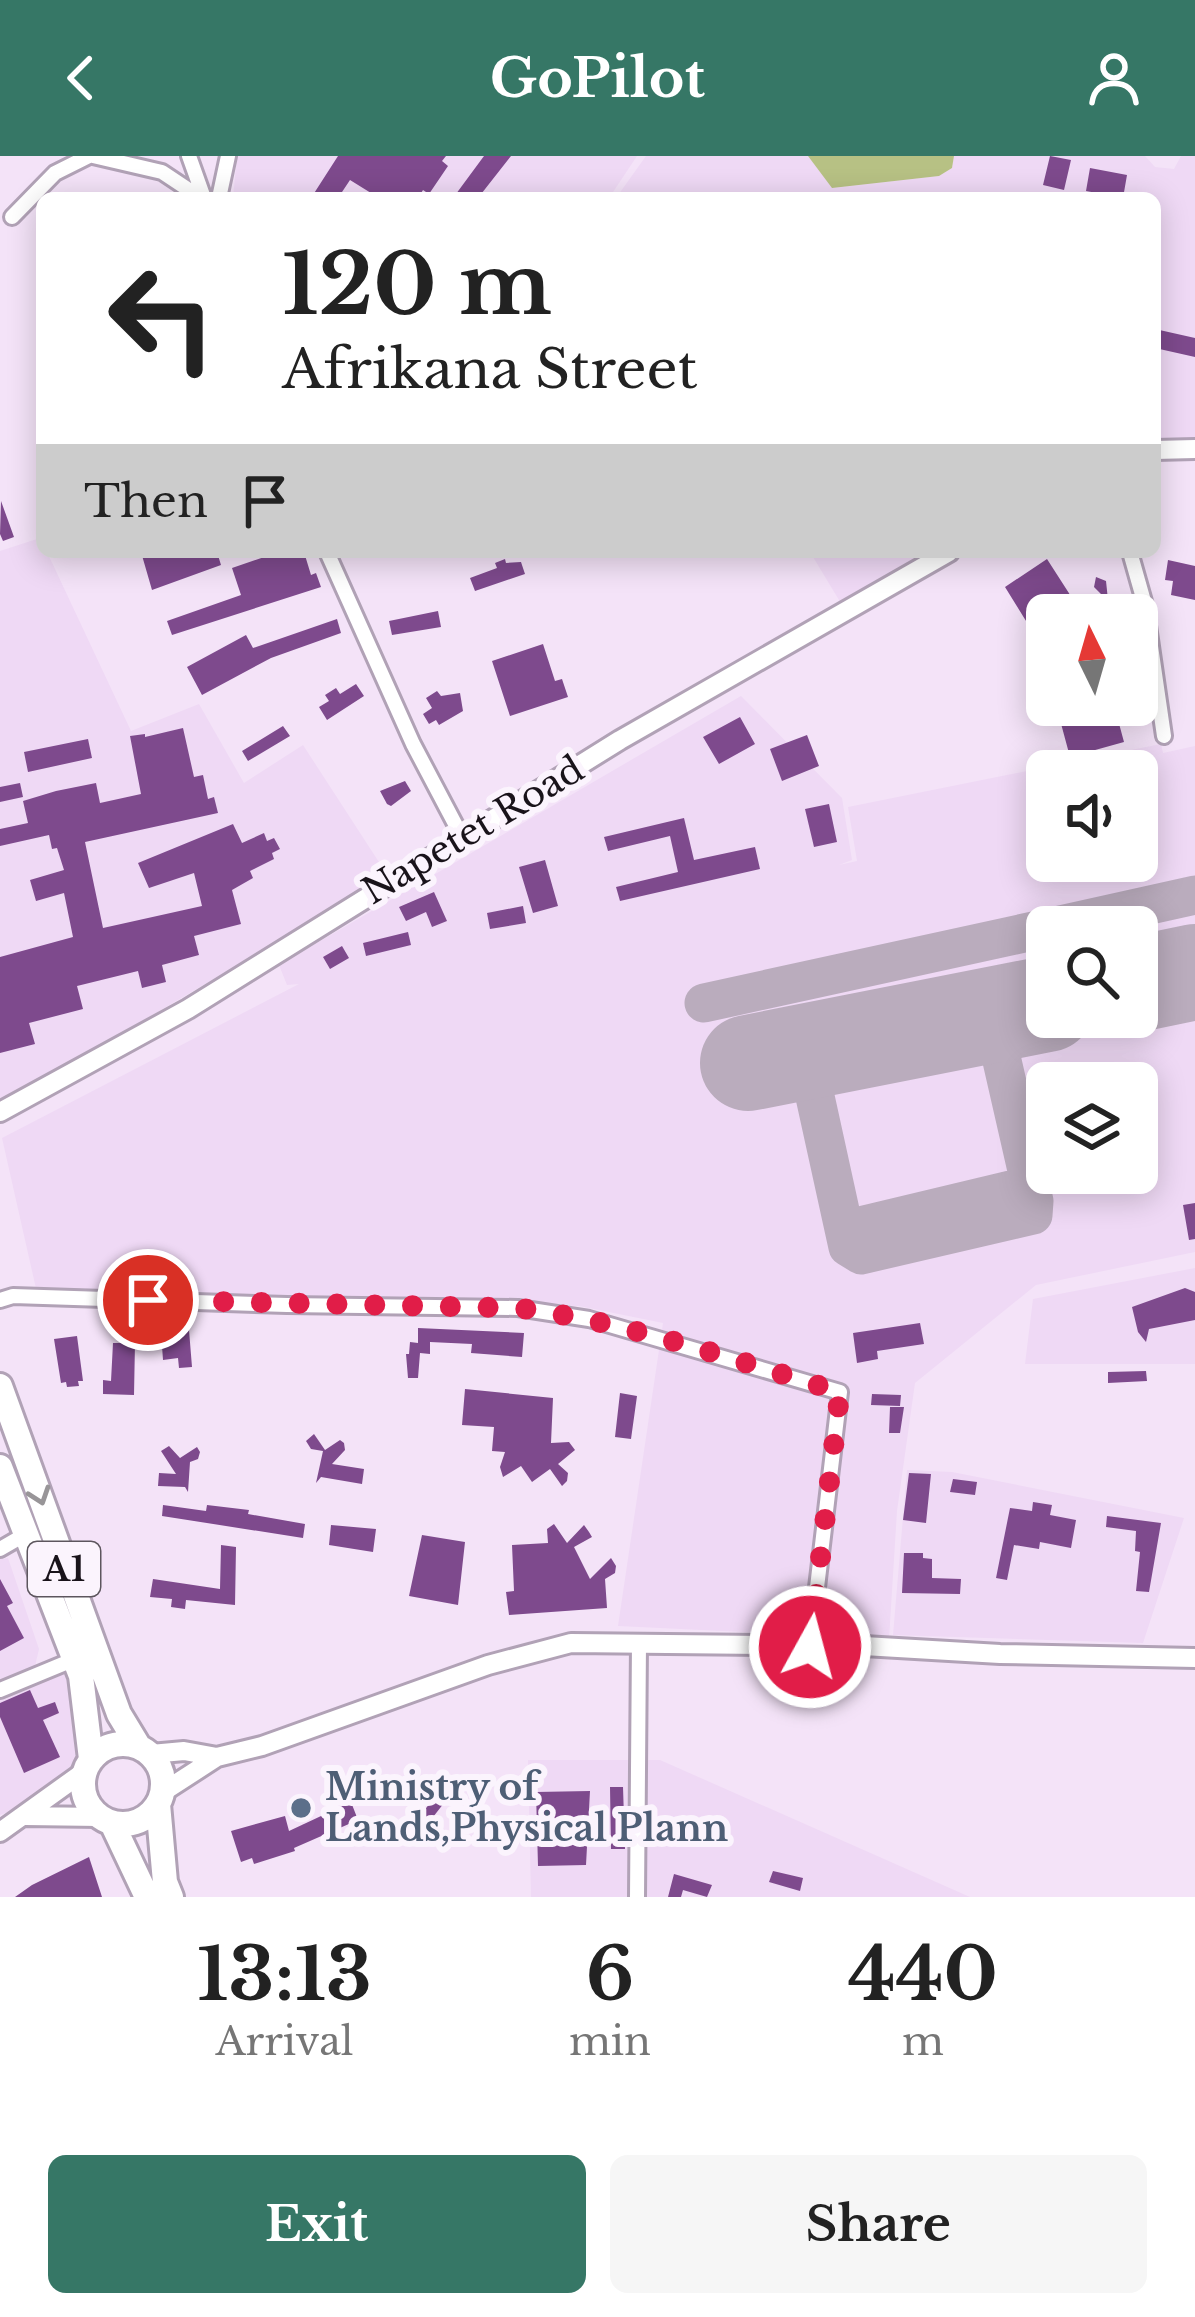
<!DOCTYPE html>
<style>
:root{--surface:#fff;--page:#f6f6f6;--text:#222;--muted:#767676;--accent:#367766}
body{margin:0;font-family:"Libre Baskerville",serif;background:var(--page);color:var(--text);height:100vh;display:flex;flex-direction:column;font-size:45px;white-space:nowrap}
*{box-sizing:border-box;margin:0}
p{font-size:39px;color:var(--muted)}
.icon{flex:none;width:66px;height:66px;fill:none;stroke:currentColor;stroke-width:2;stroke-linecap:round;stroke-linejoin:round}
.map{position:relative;height:1741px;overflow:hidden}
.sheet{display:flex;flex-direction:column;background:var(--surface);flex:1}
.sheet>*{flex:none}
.top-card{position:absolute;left:36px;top:36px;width:1125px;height:366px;border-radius:18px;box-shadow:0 6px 30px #0003;background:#fff;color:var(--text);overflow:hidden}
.needle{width:78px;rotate:355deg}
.buttons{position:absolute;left:1026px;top:438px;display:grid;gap:24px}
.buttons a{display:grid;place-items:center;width:132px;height:132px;border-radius:18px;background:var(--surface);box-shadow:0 6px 30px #0003;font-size:60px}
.pin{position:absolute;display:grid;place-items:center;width:102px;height:102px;color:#fff;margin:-51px;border:6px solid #fff;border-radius:50%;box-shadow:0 3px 12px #0007}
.me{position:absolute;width:132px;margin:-66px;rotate:7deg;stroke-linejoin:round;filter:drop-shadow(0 0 9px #0008)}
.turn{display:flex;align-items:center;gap:42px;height:252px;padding:0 48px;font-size:54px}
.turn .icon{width:156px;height:156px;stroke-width:2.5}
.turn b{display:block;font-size:84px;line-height:102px}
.then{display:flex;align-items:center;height:114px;padding:0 48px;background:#0003;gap:24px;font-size:45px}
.eta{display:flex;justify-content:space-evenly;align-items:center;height:204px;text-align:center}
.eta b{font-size:72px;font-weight:700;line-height:84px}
.primary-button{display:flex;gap:24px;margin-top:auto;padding:24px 48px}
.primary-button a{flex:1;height:138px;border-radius:18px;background:var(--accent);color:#fff;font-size:48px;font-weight:700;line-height:138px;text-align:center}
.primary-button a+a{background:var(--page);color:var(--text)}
header{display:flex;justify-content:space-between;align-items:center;height:156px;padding:0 48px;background:var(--accent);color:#fff;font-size:54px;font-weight:700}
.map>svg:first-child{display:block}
.built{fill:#efd9f5;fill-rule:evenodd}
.green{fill:#b7c184}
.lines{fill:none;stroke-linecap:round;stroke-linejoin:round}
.taxiway{stroke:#baacbd;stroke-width:39}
.runway{stroke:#baacbd;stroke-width:96}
.building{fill:#7e4a8d}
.street-casing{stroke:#b1a2b6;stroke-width:20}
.secondary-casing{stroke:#b1a2b6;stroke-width:24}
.highway-casing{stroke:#b1a2b6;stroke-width:30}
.street{stroke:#fff;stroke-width:14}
.secondary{stroke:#fff;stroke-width:18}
.highway{stroke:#fff;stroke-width:24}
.oneway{stroke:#989598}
.route{stroke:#e11d48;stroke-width:21;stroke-dasharray:0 37.8}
.service-dot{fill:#5c6f8a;stroke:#fbf4fd;stroke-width:4.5}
.labels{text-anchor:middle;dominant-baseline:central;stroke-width:12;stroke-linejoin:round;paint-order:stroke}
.shield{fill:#fbf4fd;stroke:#5d565e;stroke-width:3}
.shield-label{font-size:33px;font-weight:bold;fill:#19131a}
.street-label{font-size:36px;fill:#19131a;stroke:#fbf4fd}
.service-label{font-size:36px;font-weight:bold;fill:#4e5e75;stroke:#fbf4fd;text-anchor:start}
</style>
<header><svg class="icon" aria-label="back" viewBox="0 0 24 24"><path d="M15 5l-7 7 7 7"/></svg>GoPilot<svg class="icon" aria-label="person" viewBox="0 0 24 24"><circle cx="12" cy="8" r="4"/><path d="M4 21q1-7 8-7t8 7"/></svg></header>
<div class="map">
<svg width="1195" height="1741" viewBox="0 0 1195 1741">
<rect width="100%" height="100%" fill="#f4e3f8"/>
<path class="built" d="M237 0H637L609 42H233Z
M646 0H808L833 32 939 20 952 12 954 0H1145L1155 11 1174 13 1181 0H1195V284L1155 287V42H616Z
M40 382 42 396H47L131 575 199 548 244 627 303 589 388 720 0 949V395Z
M810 396H933L842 449Z
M741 540 842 642 852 704 839 709 857 705 848 651 1161 588 1163 597 1195 590V1096L1036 1129 915 1227 897 1355 889 1483 618 1470 663 1167 579 1150 37 1137 2 982 299 828 287 829 279 809ZM1047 615H1137V705H1047ZM1047 771H1137V861H1047ZM1047 927H1137V1017H1047Z
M1195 1112V1208H1025L1033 1143Z
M907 1314 952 1316 1184 1362 1143 1487 893 1479Z
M8 1402 39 1493 35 1510 0 1528V1403Z
M73 1514 105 1601 101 1614 76 1631 0 1659V1540Z
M528 1604H660L970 1741H531Z"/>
<path class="green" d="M808 0H954L952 12 939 20 832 32Z"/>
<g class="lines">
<path class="taxiway" d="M1051 771 1195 739
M704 847 1047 772
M805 895 848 1091 861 1099 1033 1059 1034 1045 992 861
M843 1067 856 1071 1019 1032 1029 1022"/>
<path class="runway" d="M1137 828 1195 816
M748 907 1047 848"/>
</g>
<path class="building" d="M338 0H446L442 5 448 10 429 38 423 34 418 42H379L350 24 338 42H311Z
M484 0H511L478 42H453Z
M1050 0 1071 4 1064 34 1043 29Z
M1090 12 1127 19 1123 42 1086 35Z
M1155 173 1195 182V201L1155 192Z
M1 345 14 381 3 385 0 378Z
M141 396H198L199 401 217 396 221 409 152 434Z
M279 396H304L311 419 316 417 321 431 172 479 167 465 241 439 232 412Z
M505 403 506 407 521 406 525 418 475 435 470 422 497 412 495 407Z
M1047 403 1083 459H1047V499L1005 431Z
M1168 404 1195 410V444L1171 439 1173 425 1165 424Z
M1096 421 1106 425 1108 444 1116 438 1124 450 1110 459H1084L1107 444 1094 431Z
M438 455 441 471 392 479 389 465Z
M337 463 341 477 271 502 202 539 187 511 246 479 253 492Z
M543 488 555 525 562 523 568 541 510 560 492 505Z
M356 528 364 540 327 564 319 551 329 545 325 539 336 532 340 538Z
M437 535 441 540 460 537 463 555 439 569 436 564 429 568 423 558 432 552 426 542Z
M1056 549H1114L1124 586 1070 601Z
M740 561 755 588 719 608 703 581Z
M283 570 290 580 248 605 242 595Z
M183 572 194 621 203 619 208 643 214 641 218 657 85 686 103 772 202 750 194 717 149 732 138 707 233 668 242 687 264 677 267 685 274 682 280 693 272 697 274 703 250 715 253 722 232 734 241 768 194 780 199 799 162 809 166 826 142 832 138 815 77 830 83 853 29 867 35 888 0 897V801L73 781 64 737 36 745 30 724 64 714 57 692 52 693 49 679 0 690V673L28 667 23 645 56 635 96 627 100 647 141 638 130 580 145 578V581Z
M807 579 819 610 782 625 770 593Z
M88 583 92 602 28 616 24 596Z
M405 625 411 635 391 650 387 648 380 635Z
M20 627 23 641 0 646V631Z
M829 648 837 686 814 691 805 653Z
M684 662 694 704 755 691 760 713 620 745 616 731 678 716 670 680 608 695 604 681Z
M545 704 558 750 533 757 519 711Z
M434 736 447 765 432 771 426 756 406 765 399 751Z
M523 750 526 767 490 773 487 757Z
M408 776 411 789 366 800 363 787Z
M342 790 349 802 330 813 323 801Z
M1195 1047V1083L1189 1084 1183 1049Z
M1185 1132 1195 1136V1164L1149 1173 1146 1186 1138 1176 1132 1151Z
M920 1167 924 1188 877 1195 878 1203 857 1207 853 1177Z
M418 1172 524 1177 522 1201 471 1197 472 1188 430 1186V1198L420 1197 418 1222H408L406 1198H409L410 1186 418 1187Z
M189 1174 192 1211 179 1212 178 1202 163 1204 161 1176Z
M77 1180 83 1225H78L79 1230 67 1231 66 1226 61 1227 54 1183Z
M113 1187H135L134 1239 103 1238V1224L111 1225Z
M1146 1215 1147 1225 1108 1227V1216Z
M465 1233 553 1242 551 1287 569 1286 575 1294 558 1308 568 1317 567 1325 562 1330 550 1313 532 1326 521 1310 503 1321 500 1311 505 1296 492 1295 494 1271 462 1269Z
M620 1237 637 1240 631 1283 615 1281Z
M872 1238 901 1239 900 1250 871 1249Z
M890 1251H904L900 1277H889Z
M314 1278 325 1294 340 1284 344 1287 345 1294 332 1308 364 1313 362 1328 321 1321 316 1327 323 1295 311 1293 306 1285Z
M169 1290 180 1302 197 1291 200 1296 198 1303 190 1306 188 1336 185 1331 158 1330 159 1317 176 1318 161 1295Z
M909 1317 931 1318 926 1367 903 1364Z
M953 1323 977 1326 975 1339 950 1336Z
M1033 1346 1052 1349 1050 1359 1076 1364 1071 1392 1040 1386 1039 1393 1014 1389 1007 1424 996 1422 1010 1352 1032 1355Z
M163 1349 206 1355 207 1349 249 1354 248 1358 305 1368 303 1382 162 1360Z
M1107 1360 1161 1367 1149 1436 1136 1435 1140 1396 1135 1395 1136 1375 1106 1371Z
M554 1368 567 1387 584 1369 589 1376 592 1381 574 1391 590 1423 611 1402 616 1410 615 1417 605 1423 607 1452 509 1459 506 1436 514 1435 512 1389 548 1387 547 1373Z
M331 1369 376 1373 373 1396 329 1389Z
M422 1379 465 1386 458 1449 409 1440Z
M221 1389 236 1391 235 1449 186 1444 185 1453 171 1451 172 1443 150 1441 153 1423 220 1433Z
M904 1397H923V1402L932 1403V1422L961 1423 960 1438 902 1437Z
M0 1423 13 1447 7 1450 24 1482 0 1495Z
M30 1534 38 1552 55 1546 59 1557 43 1564 60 1601 24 1617 0 1561V1547Z
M610 1631H623L625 1693H611Z
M590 1635 586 1709 538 1710 536 1636Z
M435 1641 444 1647 419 1679 410 1672Z
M351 1646 358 1664 294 1692 295 1695 254 1708 252 1702 241 1706 231 1675 285 1660 289 1675Z
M89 1701 102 1741H15L32 1729Z
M773 1715 803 1722 800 1735 769 1726Z
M674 1718 712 1729 707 1741 683 1734 681 1741H668Z"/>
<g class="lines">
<defs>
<path id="street" d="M93 0 162 16 201 42
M189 0 204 42
M219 42 228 0
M12 61 55 17 89 0
M327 396 413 588 462 681
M1130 396 1145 449 1164 580
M0 1144 13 1140 287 1149 518 1152 589 1163 840 1236 810 1491
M0 1393 26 1378
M0 1534 75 1503
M637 1741 639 1487"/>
<path id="secondary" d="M1155 294 1195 293
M0 956 188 853 620 584 949 396
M151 1598 184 1595 217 1601 262 1590 488 1509 571 1487 864 1490 1000 1498 1195 1502
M163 1636 217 1601
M26 1660 100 1661
M0 1676 85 1615"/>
<path id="highway" d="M0 1230 119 1558 139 1591
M0 1311 81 1520 91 1603
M83 1628a40 40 0 1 1 80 0a40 40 0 1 1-80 0Z
M158 1648 165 1726 171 1741
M112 1667 147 1741"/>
</defs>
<use href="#street" class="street-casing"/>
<use href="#secondary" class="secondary-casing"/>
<use href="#highway" class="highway-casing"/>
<use href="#street" class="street"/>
<use href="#secondary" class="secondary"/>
<use href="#highway" class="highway"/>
</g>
<defs><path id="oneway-chevron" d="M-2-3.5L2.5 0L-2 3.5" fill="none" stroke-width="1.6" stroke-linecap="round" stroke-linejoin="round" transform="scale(3)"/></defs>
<use class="oneway" href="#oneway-chevron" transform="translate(40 1340) rotate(71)"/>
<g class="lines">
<path class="route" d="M148 1144 518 1152C628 1166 734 1204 840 1236L810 1491"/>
</g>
<circle class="service-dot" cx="301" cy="1652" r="12"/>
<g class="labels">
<rect class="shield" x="28" y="1386" width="72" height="54" rx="9"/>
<g class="shield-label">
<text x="64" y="1413">A1</text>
</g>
<g class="street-label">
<text transform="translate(473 674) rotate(-31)">Napetet Road</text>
</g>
<g class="service-label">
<text x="325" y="1631">Ministry of<tspan x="325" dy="41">Lands,Physical Plann</tspan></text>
</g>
</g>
</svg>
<div class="buttons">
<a><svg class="needle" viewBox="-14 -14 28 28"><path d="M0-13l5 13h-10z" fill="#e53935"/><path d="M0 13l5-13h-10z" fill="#767676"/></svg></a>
<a><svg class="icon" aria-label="sound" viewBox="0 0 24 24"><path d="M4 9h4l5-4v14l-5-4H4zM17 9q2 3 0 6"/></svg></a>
<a><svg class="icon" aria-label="search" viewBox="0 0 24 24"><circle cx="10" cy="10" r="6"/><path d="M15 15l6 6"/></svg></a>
<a><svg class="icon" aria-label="layers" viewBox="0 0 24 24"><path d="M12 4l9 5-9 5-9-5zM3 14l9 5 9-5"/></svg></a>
</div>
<div class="pin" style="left:148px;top:1144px;background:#d93025"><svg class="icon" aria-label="arrive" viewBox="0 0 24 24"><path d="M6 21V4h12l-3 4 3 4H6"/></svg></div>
<svg class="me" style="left:810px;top:1491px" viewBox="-20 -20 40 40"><circle r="17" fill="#e11d48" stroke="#fff" stroke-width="3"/><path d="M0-11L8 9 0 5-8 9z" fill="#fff"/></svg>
<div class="top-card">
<div class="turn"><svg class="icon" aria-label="left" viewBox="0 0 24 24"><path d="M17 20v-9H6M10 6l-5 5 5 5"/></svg><div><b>120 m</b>Afrikana Street</div></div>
<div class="then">Then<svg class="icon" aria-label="arrive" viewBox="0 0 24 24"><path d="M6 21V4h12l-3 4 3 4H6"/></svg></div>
</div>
</div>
<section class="sheet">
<div class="eta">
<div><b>13:13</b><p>Arrival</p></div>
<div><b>6</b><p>min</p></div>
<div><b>440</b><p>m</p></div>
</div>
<div class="primary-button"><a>Exit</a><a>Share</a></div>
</section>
